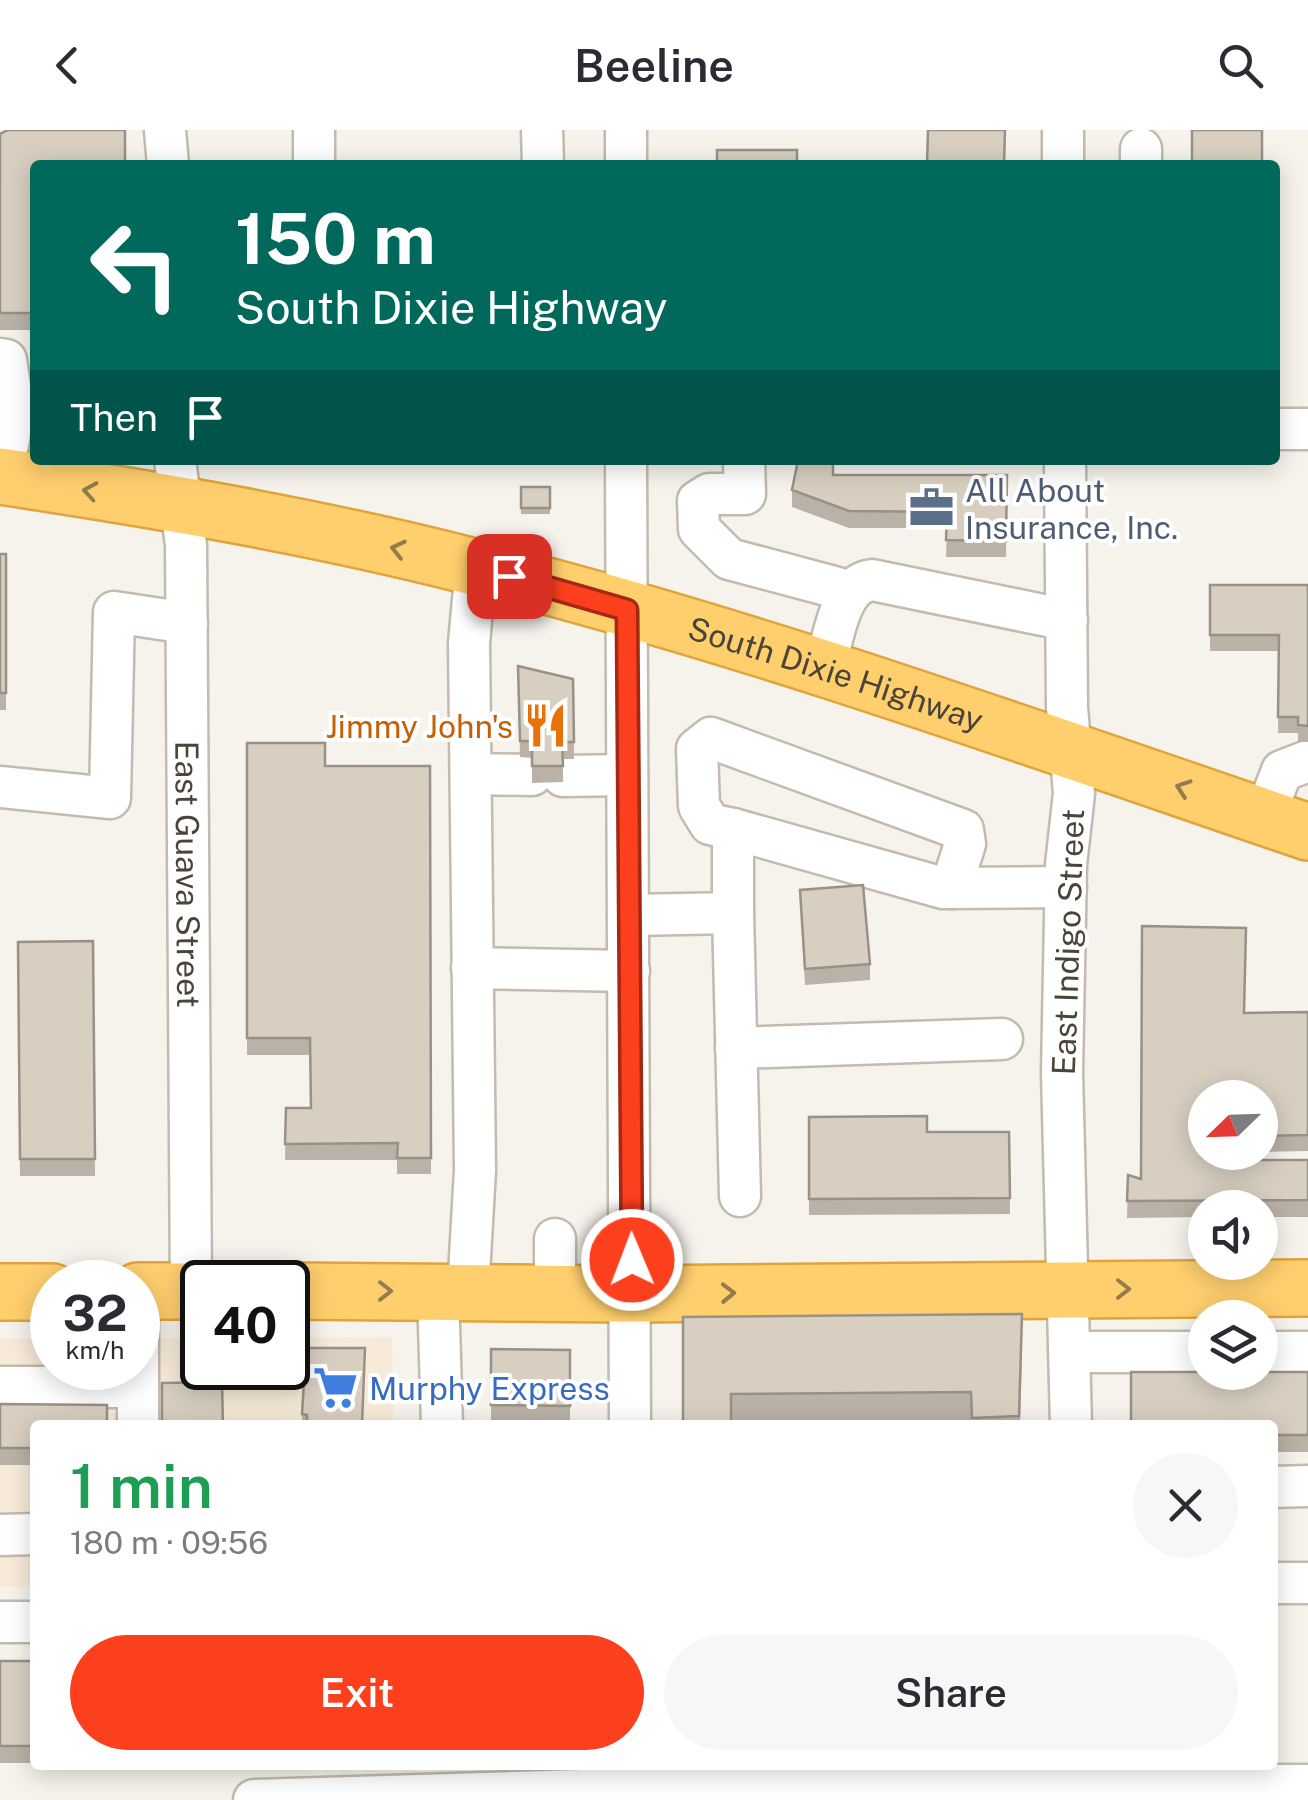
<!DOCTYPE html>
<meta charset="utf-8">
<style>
:root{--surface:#fff;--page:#f7f7f7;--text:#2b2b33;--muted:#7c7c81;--accent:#fc3f1d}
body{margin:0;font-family:"Public Sans",sans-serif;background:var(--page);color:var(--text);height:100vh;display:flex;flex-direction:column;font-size:38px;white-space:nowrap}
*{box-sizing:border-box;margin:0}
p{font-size:32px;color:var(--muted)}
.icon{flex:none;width:55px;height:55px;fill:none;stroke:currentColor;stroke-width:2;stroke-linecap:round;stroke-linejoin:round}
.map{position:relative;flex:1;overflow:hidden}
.panel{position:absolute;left:30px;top:1290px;width:1248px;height:350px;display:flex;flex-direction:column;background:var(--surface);border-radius:10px;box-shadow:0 5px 25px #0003}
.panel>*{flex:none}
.banner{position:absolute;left:30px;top:30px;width:1250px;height:305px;border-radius:10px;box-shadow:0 5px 25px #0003;background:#00695c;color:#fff;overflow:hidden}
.needle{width:65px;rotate:247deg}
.tools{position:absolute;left:1188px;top:950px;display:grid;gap:20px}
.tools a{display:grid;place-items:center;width:90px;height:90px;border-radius:50%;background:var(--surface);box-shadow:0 5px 25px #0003;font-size:50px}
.speed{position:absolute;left:30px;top:1130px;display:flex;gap:20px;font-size:50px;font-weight:700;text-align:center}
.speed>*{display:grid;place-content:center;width:130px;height:130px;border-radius:50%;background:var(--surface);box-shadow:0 5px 25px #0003;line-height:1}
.speed small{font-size:25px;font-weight:400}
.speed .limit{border:5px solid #111;border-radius:15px;background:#fff;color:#111}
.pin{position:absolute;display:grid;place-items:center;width:85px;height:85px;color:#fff;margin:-42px;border-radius:20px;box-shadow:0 5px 15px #0006}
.me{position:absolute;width:110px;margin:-55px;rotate:359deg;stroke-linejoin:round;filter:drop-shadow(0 0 8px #0008)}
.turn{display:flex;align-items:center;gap:35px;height:210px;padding:0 40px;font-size:45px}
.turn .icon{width:130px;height:130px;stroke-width:2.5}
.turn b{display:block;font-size:70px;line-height:85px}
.then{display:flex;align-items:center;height:95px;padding:0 40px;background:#0003;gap:20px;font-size:38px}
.round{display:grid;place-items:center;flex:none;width:105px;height:105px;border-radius:52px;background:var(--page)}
.summary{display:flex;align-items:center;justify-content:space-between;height:170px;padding:0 40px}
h1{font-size:60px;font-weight:600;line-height:75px;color:#1e9e55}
.button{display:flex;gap:20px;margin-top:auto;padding:20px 40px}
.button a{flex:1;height:115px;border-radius:60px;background:var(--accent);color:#fff;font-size:40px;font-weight:600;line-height:115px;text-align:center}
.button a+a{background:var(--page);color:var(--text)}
header{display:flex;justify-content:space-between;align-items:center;height:130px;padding:0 40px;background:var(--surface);font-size:45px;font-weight:600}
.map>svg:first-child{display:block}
.commercial{fill:#f7ead8}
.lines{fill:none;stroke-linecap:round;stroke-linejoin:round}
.minor-casing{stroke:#c2bbae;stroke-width:45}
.highway-casing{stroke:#e0a43c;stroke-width:60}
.minor{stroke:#fff;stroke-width:40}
.highway{stroke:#ffcf6e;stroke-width:55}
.wall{fill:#bab2a6}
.building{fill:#d8cfc1;stroke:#979187;stroke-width:2.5}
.oneway{stroke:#937c4e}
.route-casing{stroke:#a42913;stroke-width:25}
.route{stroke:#fc3f1d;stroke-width:18}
.labels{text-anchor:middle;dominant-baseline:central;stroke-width:8;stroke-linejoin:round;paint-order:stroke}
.service-label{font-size:32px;fill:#4e5e75;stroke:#fff;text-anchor:start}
.street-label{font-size:32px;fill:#4b4439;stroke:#fff}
.food-label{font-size:32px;fill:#c56008;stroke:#fff;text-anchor:end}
.shop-label{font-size:32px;fill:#366cbe;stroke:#fff;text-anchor:start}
</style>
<header><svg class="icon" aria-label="back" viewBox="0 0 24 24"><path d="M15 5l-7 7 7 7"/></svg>Beeline<svg class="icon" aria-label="search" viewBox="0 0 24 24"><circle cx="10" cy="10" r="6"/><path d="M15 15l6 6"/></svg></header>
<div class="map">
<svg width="1308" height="1670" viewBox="0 0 1308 1670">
<rect width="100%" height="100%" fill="#f6f3ec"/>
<path class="commercial" d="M392 1207 393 1295H35V1457H0V1209H52V1238H138V1209L202 1208V1238H288V1208Z"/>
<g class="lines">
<defs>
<g id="minor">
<path d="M165 0 168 35"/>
<path d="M542 0 543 35"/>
<path d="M626 0V35"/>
<path d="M1063 0V35"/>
<path d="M1141 19V35"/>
<path d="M314 35V0"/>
<path d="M0 229 6 230 14 282 2 346"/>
<path d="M1275 299H1308"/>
<path id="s1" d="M175 330 186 415 191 1161"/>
<path d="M626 330 630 1295"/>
<path d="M744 330 745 364H709L698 371 699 399 729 429 849 461"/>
<path d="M1065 330 1067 577 1074 663 1066 735 1062 943 1071 1295"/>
<path d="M824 541C833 512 838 454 872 450L1067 490"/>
<path d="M471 644 532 645"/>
<path d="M563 646 627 645"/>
<path d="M0 657 110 668 114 482 187 493"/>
<path d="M1264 687 1282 641 1308 631"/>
<path d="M733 699 710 694 699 676 697 619 711 608 963 700 965 714 951 758"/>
<path d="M733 783 740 1066"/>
<path d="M630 785 733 783V699L943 758 1066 757"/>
<path d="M472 838 629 841"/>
<path d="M736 918 1002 909"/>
<path d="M555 1109V1162"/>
<path d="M138 1161V1295"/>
<path d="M438 1162 442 1295"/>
<path d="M468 1162 475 1040 469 513 476 437"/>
<path d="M1071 1222H1205"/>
<path d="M1260 1222H1308"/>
<path d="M0 1257H138"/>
<path d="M1272 1357 1308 1356"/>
<path d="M0 1405 35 1404"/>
<path d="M1272 1453H1308"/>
<path d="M0 1492H35"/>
<path d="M254 1670 679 1657 1308 1655"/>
</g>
<g id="highway">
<path id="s2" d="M0 346C159 370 319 397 474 437 756 508 1032 608 1308 702"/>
<path d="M138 1161H202"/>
<path d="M288 1161 630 1164 1308 1158"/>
<path d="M0 1162H52"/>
</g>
</defs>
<use href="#minor" class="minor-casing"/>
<use href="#highway" class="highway-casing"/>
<use href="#minor" class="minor"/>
<use href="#highway" class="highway"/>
</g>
<path class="wall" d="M0 4 35 35V200H0Z
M833 345H1007L1006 427H946L947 398H849L792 377V360Z
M521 357H550V384H521Z
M0 424H6V580H0Z
M1210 455H1308V612H1298V603H1278L1279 521H1210Z
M518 536 573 549 574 629H563V652L532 653V628L520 627Z
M247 613 325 636H430L431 1044H397V1030H285L286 978H311L310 925H247Z
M800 760 870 834V850L805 855Z
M93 811 95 1046H20L18 812Z
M1308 882V1021L1260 1022V968L1205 1022H1249L1247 1023V1030H1308V1087H1260V1078H1205V1087L1127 1088 1128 1045 1141 1049 1244 883Z
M809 987 927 1002H1009L1010 1084 809 1085Z
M683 1187 1022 1224 1020 1295H683Z
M491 1219 570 1220V1292L491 1291Z
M1308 1242V1322H1272V1295Z
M0 1274 35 1295V1335H0Z
M302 1284 362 1295H302Z
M0 1531H35V1633H0Z"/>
<path class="building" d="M8 0H125V35H35V183H0V4Z
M928 0H1005L1004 35H927Z
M1192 0H1262V35H1192Z
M717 20H797V35H717Z
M798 330H833V345H1007L1006 411 946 410 947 382 849 381 792 360Z
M521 357H550V378H521Z
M0 424H6V563H0Z
M1210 455H1308V596L1298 595V587H1278L1279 505H1210Z
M518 536 573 549 574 612H562L563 636H532V611H520Z
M247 613H325V636H430L431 1028H397L398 1013 285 1014 286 978H311L310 908H247Z
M863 755 870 834 805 839 800 760Z
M1142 796 1246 798 1244 883 1308 882V1005L1260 1006V968H1205V1022H1247V1030H1308V1070L1127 1071 1128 1045 1141 1049Z
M93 811 95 1029H20L18 812Z
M927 986V1002H1009L1010 1068 809 1069V987Z
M1022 1184 1019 1286 972 1288 971 1262 731 1264V1295L683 1294V1187Z
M306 1218H365L362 1295H307V1285L302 1284Z
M491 1219 570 1220V1276L491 1275Z
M1131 1242H1308V1305H1272V1295H1131Z
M222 1252 223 1295H162V1253Z
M0 1274 107 1275V1295H35V1318H0Z
M0 1531H35V1616H0Z"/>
<defs><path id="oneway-chevron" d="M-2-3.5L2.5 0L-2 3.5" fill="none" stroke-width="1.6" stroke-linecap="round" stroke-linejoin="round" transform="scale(2.5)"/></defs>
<g class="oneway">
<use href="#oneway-chevron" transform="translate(90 361) rotate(-170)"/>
<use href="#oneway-chevron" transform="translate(398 419) rotate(-167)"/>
<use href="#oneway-chevron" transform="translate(1183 658) rotate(-161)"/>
<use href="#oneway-chevron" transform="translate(1123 1159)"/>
<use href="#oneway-chevron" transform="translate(385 1161)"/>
<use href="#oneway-chevron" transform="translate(728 1163) rotate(-1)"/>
</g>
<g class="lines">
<defs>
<path id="route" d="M509 446 627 480 632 1130"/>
</defs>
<use href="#route" class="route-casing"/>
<use href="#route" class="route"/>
</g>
<defs>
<symbol id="office-bare" viewBox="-9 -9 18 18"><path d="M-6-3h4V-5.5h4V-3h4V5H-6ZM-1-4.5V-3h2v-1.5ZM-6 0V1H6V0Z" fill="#5c6f8a" stroke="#fff" stroke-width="2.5" paint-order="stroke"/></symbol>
<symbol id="restaurant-bare" viewBox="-9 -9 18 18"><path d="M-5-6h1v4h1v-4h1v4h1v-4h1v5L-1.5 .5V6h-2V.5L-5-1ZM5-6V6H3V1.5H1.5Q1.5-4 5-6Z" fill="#e8710a" stroke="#fff" stroke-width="2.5" paint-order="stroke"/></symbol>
<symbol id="supermarket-bare" viewBox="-9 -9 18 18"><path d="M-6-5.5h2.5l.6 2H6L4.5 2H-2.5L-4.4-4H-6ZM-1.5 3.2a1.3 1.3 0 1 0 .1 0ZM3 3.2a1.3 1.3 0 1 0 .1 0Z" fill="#3f7fe0" stroke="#fff" stroke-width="2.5" paint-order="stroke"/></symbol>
</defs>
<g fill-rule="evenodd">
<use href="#office-bare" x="900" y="346" width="63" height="63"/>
<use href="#restaurant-bare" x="514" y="564" width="63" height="63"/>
<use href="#supermarket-bare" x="304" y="1226" width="63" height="63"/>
</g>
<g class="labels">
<g class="service-label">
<text x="965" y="360">All About<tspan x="965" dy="37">Insurance, Inc.</tspan></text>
</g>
<g class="street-label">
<text stroke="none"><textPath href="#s2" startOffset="860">South Dixie Highway</textPath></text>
<text stroke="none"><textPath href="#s1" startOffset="415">East Guava Street</textPath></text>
<text transform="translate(1068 812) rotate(-88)">East Indigo Street</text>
</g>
<g class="food-label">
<text x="513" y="596">Jimmy John's</text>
</g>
<g class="shop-label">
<text x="369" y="1258">Murphy Express</text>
</g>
</g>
</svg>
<div class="tools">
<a><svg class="needle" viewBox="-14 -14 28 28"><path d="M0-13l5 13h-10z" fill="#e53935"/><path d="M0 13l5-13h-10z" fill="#7c7c81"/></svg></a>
<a><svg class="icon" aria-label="sound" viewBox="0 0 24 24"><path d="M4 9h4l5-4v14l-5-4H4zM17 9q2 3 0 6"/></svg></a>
<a><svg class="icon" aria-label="layers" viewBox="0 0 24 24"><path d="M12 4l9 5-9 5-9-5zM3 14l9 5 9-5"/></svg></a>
</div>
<div class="speed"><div>32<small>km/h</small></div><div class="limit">40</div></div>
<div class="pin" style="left:509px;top:446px;background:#d93025"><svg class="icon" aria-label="arrive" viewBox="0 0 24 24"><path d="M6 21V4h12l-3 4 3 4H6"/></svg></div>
<svg class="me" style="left:632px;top:1130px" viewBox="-20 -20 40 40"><circle r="17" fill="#fc3f1d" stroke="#fff" stroke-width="3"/><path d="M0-11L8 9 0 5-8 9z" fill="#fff"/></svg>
<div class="banner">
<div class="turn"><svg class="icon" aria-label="left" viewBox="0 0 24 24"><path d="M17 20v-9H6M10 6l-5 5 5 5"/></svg><div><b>150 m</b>South Dixie Highway</div></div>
<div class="then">Then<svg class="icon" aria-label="arrive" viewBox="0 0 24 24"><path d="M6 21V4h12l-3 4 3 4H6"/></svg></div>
</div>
<section class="panel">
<div class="summary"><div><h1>1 min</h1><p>180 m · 09:56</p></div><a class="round"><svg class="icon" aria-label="close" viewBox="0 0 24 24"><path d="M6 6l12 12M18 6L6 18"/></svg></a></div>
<div class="button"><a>Exit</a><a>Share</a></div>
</section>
</div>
